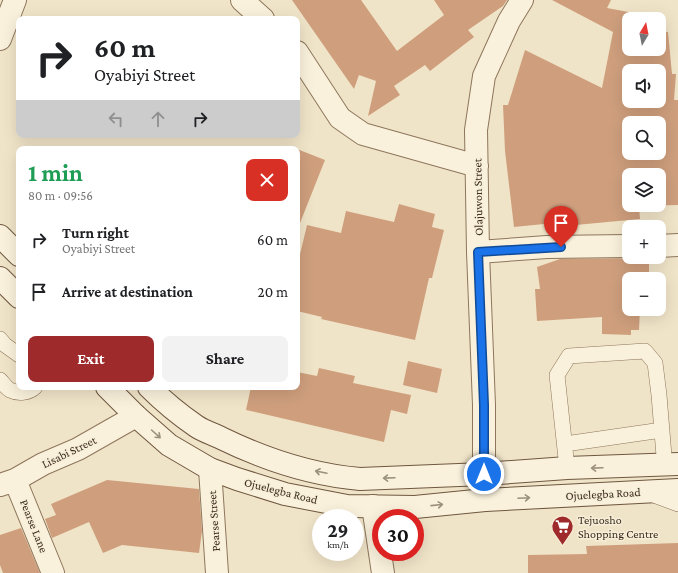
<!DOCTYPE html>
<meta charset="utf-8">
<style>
:root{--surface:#fff;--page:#f2f2f2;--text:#202124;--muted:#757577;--accent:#9e2a2b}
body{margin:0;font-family:"Crimson Pro",serif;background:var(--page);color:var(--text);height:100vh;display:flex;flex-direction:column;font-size:15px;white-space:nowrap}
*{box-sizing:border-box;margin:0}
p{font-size:13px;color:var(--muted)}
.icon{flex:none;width:22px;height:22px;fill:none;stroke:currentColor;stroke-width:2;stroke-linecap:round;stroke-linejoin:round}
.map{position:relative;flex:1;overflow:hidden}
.panel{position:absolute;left:16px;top:146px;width:284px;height:244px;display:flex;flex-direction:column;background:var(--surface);border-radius:8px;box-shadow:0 4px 16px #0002}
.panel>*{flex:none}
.banner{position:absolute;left:16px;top:16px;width:284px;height:122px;border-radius:8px;box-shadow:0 4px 16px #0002;background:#fff;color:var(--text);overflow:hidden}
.needle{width:26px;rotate:10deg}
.buttons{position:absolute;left:622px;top:12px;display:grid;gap:8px}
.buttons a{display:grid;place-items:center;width:44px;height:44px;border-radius:8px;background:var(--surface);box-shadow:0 4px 16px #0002;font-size:20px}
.speed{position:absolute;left:312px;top:509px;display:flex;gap:8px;font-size:20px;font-weight:700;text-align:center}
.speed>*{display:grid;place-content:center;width:52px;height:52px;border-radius:50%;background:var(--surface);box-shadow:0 4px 16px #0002;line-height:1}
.speed small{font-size:10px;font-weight:400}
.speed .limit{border:6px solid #d22;background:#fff;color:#111}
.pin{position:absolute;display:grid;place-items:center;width:34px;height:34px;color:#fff;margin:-41px -17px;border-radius:50% 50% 50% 0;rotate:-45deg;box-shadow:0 0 4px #0007}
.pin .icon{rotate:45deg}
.me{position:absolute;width:44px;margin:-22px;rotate:0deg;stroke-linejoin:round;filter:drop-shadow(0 0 3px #0008)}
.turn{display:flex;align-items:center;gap:14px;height:84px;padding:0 12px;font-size:18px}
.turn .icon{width:52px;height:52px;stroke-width:2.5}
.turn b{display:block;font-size:28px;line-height:34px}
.lanes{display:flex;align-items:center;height:38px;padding:0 12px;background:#0003;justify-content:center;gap:20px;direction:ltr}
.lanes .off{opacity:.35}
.round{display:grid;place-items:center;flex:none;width:42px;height:42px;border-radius:8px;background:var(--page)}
.summary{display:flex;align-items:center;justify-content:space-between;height:68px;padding:0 12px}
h1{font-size:24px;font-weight:700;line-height:30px;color:#1e9e55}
.cta{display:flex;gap:8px;margin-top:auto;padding:8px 12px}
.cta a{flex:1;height:46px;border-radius:8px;background:var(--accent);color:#fff;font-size:16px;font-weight:700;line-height:46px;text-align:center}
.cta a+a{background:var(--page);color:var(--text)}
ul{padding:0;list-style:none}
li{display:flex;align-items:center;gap:12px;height:52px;padding:0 12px}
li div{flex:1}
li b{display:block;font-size:15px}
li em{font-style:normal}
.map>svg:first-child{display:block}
.building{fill:#cf9f7d;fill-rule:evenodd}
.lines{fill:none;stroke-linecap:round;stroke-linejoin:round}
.lane-casing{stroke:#8d765c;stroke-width:16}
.street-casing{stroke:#8d765c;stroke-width:24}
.secondary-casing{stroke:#6f573f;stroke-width:24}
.lane{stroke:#faf1dc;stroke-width:15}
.street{stroke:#faf1dc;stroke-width:22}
.secondary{stroke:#faf1dc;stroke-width:22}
.oneway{stroke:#9c907e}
.route-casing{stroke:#114b97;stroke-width:10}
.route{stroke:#1a73e8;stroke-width:7}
.labels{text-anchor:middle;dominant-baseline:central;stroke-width:3;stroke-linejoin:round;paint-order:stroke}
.street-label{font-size:12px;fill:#3d2e20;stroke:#f7eed8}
.poi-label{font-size:12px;fill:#3d2e20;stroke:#f7eed8;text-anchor:start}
</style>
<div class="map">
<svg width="678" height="573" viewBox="0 0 678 573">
<rect width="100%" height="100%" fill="#f0e4c8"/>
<path class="building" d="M292 0H361L397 51 444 15 434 0H507L503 6 468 30 474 37 430 71 425 65 394 86 400 95 368 116 376 81 359 75 354 89Z
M552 0H611L607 8 650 16 649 19H629V49H659V31L668 32 672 74H676L674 100H678V205L639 206 640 219 554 227V223L514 227 505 151 503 105H508L525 50 602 88 613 32ZM629 71H659V101H629ZM629 123H659V153H629ZM629 175H659V205H629Z
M297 149 325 160 298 228H297Z
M399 204 435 214 432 227 444 230 432 278H429L415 340 321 319 322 317 297 311V267L307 225 341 233 346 211 394 222Z
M649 258V279H629V309H640L639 330H631V335L602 334V317L537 321 535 289H540L537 267 560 259Z
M408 361 442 369 437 393 403 385Z
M319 368 355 376 353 383 411 395 407 414 391 410 384 442 246 410 251 387H297V372L317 376Z
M107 480 199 489 202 531 199 553 122 545 103 553 89 522 52 538 45 519 56 515 51 504Z
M21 528 40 573H3L0 565V535Z
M678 543V573H528V555L587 554 586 546Z"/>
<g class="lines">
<defs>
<path id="lane" d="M0 339 5 345 19 355
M0 380C3 383 6 388 10 390 18 394 29 393 35 387
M565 444 662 430
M567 468 557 375 569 356 645 351 655 363 659 395 664 456
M651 494 678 504"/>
<path id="street" d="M242 0 263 19
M0 39 15 0
M297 52 340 118 363 134 477 166
M659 246 678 245
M478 252 547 247 629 246
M210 469 217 573
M15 480 53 573
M0 485 15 480 43 464 78 449 136 416
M485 500 484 474V405L478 252 476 130 484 76 509 21 522 0
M373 506 383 573"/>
<path id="secondary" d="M0 236 19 255
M0 278 19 297
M107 387 136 416 169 445 210 469 237 479 285 494 347 506 415 507 485 500 678 490
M149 387C162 400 180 415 196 426 203 431 213 434 221 438 264 459 312 475 360 479L484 474 567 468 678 464"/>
</defs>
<use href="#lane" class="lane-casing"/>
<use href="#street" class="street-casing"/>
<use href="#secondary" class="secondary-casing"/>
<use href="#lane" class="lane"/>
<use href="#street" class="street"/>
<use href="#secondary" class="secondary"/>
</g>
<defs><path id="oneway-shaft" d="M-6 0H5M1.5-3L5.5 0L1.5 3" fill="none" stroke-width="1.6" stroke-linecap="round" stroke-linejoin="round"/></defs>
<g class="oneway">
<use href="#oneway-shaft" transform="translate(156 434) rotate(42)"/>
<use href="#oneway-shaft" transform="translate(597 468) rotate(178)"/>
<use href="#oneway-shaft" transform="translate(321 472) rotate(-168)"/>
<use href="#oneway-shaft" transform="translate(389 478) rotate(178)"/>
<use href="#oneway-shaft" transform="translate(524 498) rotate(-3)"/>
<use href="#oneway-shaft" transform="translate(437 505) rotate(-6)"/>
</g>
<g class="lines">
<defs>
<path id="route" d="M484 474V405L478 252 561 247"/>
</defs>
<use href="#route" class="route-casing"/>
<use href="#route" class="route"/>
</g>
<defs>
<symbol id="supermarket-pin" viewBox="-11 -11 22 30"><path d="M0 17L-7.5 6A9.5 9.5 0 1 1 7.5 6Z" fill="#9e2a2b" stroke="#f7eed8"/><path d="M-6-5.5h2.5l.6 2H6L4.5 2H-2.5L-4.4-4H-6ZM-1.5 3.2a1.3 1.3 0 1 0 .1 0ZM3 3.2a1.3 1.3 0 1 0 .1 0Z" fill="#fff"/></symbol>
</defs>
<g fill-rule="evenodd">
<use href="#supermarket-pin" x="550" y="514" width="25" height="34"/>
</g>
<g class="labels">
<g class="street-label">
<text transform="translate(478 197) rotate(-91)">Olajuwon Street</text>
<text transform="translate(69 452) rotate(-26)">Lisabi Street</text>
<text transform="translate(281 491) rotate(14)">Ojuelegba Road</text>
<text transform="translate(603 494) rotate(-3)">Ojuelegba Road</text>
<text transform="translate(214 521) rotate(-94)">Pearse Street</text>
<text transform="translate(34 526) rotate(68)">Pearse Lane</text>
</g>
<g class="poi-label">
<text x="578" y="520">Tejuosho<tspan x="578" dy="14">Shopping Centre</tspan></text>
</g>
</g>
</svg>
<div class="buttons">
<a><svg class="needle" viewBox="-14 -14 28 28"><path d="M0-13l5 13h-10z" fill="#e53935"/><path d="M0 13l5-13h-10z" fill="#757577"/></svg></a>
<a><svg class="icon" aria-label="sound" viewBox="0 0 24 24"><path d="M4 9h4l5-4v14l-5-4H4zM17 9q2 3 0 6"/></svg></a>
<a><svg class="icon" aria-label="search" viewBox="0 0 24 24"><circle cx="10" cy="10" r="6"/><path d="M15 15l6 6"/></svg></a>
<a><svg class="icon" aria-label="layers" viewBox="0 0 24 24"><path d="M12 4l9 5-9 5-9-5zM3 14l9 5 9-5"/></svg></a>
<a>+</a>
<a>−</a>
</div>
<div class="speed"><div>29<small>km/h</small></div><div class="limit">30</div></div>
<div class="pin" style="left:561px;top:247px;background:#d93025"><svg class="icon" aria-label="arrive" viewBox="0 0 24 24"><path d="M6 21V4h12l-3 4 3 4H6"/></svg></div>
<svg class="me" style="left:484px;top:474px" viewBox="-20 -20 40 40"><circle r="17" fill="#1a73e8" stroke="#fff" stroke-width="3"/><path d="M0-11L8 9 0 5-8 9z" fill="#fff"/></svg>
<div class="banner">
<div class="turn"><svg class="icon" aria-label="right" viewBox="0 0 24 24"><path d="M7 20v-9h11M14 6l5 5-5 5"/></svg><div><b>60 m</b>Oyabiyi Street</div></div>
<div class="lanes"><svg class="icon off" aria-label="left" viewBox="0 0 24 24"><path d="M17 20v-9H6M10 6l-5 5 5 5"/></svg><svg class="icon off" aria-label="ahead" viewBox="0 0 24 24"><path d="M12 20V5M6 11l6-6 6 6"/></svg><svg class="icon" aria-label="right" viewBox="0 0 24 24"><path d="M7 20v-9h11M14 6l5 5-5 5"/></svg></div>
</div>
<section class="panel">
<div class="summary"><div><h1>1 min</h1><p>80 m · 09:56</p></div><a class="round" style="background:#d93025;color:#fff"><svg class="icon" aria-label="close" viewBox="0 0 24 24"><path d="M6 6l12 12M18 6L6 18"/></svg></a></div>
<ul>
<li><svg class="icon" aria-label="right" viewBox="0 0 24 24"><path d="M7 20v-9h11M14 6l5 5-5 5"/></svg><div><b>Turn right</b><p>Oyabiyi Street</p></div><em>60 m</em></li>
<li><svg class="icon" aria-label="arrive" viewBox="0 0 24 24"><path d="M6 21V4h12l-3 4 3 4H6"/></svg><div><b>Arrive at destination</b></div><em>20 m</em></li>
</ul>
<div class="cta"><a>Exit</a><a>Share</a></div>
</section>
</div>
